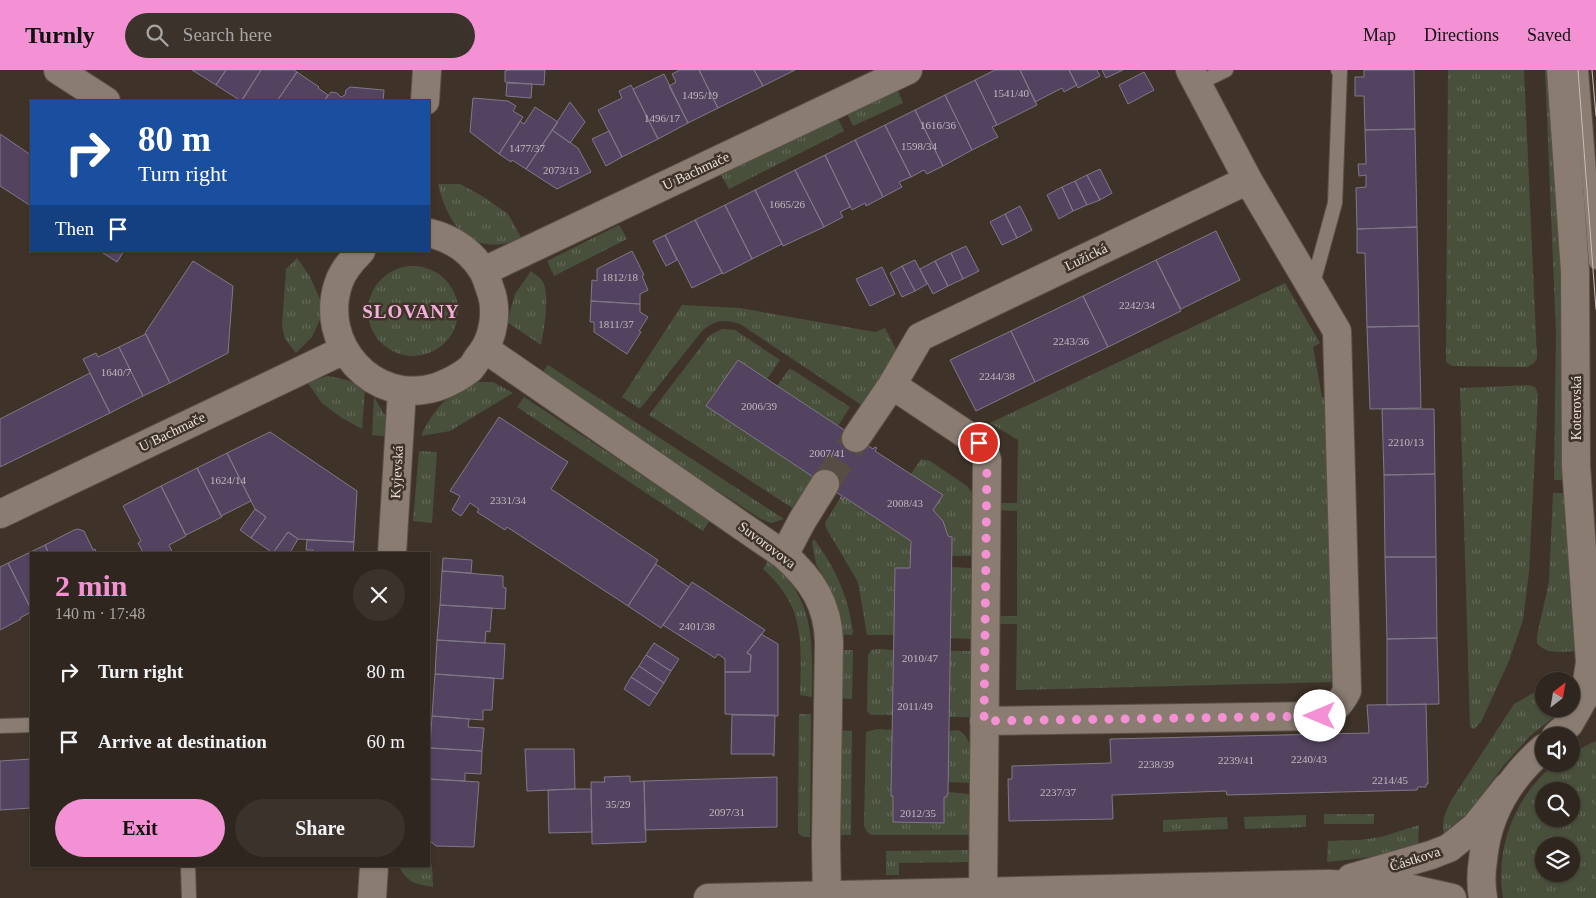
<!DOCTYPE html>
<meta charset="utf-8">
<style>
:root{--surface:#2f261f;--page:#3b322c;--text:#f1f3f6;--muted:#a7a5a4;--line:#4a433d;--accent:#f491d4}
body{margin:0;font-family:"Times New Roman",serif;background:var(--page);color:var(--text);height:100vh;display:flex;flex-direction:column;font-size:19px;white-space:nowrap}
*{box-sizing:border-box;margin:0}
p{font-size:16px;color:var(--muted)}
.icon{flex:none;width:28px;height:28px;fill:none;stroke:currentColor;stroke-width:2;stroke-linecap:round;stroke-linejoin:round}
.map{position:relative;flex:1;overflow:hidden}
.side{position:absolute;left:30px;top:482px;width:400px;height:315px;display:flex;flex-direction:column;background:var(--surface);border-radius:0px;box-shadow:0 1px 4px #0004,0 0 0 1px var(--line)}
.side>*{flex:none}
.top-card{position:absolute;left:30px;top:30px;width:400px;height:152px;border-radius:0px;box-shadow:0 1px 4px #0004,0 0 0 1px var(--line);background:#1a4fa0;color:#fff;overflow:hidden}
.needle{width:32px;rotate:31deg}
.fabs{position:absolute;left:1535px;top:602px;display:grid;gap:10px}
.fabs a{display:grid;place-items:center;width:45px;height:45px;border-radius:50%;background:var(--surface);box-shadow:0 1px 4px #0004,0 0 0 1px var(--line);font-size:25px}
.pin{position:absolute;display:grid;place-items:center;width:42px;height:42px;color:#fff;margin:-21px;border:2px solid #fff;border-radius:50%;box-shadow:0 1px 5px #0007}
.me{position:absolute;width:55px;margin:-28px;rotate:270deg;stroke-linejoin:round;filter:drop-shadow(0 0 4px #0008)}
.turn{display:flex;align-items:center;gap:18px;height:105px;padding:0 25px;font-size:22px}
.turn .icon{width:65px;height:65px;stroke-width:2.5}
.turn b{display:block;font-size:35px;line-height:42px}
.then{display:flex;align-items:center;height:48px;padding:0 25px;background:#0003;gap:10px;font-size:19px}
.round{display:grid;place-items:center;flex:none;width:52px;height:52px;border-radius:26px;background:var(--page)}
.head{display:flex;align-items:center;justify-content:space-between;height:85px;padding:0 25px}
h1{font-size:30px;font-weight:600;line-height:38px;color:var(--accent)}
.button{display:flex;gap:10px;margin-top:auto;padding:10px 25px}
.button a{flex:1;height:58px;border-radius:30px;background:var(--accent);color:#111;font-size:20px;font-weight:600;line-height:58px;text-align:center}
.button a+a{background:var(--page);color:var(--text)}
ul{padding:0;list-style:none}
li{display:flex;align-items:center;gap:15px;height:70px;padding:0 25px}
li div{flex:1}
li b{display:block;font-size:19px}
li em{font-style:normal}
header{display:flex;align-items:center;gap:30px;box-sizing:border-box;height:70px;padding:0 25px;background:var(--accent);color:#111}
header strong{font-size:24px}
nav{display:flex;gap:28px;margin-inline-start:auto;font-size:18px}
.search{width:350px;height:45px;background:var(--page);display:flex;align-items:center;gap:12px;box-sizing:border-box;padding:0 18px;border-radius:28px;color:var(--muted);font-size:19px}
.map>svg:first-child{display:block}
.grass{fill:url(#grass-tufts);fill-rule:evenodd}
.building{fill:#534360;stroke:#807887}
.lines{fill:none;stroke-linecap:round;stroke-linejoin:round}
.street-tunnel{stroke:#584d44;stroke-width:28;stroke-dasharray:28 14;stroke-linecap:butt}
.lane-casing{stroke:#5c5149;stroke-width:16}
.street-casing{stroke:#5c5149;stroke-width:30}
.secondary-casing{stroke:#5c5149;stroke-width:30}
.lane{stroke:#8a7c71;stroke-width:14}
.street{stroke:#8a7c71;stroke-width:28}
.secondary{stroke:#8a7c71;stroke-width:28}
.tram{stroke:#c7beb7;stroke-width:1}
.route{stroke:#f491d4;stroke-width:9;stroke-dasharray:0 16.2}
.labels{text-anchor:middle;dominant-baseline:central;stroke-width:5;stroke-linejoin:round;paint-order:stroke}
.number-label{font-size:11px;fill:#c3b9bc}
.street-label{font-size:14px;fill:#e8e0da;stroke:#3f3329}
.district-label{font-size:19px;font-weight:bold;letter-spacing:1px;fill:#f4aedc;stroke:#3f3329}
</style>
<header>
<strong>Turnly</strong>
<div class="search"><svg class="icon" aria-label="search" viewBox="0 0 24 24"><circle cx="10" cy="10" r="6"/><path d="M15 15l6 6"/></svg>Search here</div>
<nav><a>Map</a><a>Directions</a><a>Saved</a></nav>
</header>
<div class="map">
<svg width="1596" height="828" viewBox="0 0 1596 828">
<defs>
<pattern id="grass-tufts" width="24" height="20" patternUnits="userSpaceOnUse" patternTransform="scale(1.25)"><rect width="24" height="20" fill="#48503c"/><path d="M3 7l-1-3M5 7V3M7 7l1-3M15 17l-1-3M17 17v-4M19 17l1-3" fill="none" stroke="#626958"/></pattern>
</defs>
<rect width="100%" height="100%" fill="#3f3329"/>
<path class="grass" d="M1448 0H1524L1537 289 1533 294 1527 297 1452 296 1446 292Z
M1545 0H1555L1569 410H1554L1556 263Z
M896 16 903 33 853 56 845 40Z
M836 44 844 61 729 119 720 103Z
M438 114H460L482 126 508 144 522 169C510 172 499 176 487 174 458 172 444 139 438 114Z
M619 155 627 169 554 206 547 191Z
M297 188 309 205 320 229 322 245 312 267 296 283 285 269 282 256 286 199Z
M368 241a45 45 0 1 1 90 0a45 45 0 1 1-90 0Z
M531 201C535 204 541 208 543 212 550 225 544 260 541 275L507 252 515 224Z
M1285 213 1320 273 1313 277 1322 327H1332L1335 612 1016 620 1017 554H996V546H1017V441L997 440V433H1017L1018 370 990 353Z
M682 235 740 238 875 262 885 258 900 287 866 338 740 254C723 249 716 250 702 261L640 339 622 327Z
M722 259 735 260 780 290 767 309 738 290 707 336 817 409 797 441 649 345 709 266Z
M548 295 784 449 771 453 761 449 540 305Z
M789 299 793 300 850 337 838 356 777 316Z
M328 306 347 310 365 319 362 359 342 348 322 333 307 312Z
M472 312H493L513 323 450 361 421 366C433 340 447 325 472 312Z
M1529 315 1535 317 1538 324 1529 502 1523 550 1509 591 1481 652 1474 659 1470 657 1460 318Z
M374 327 386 347 391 367 372 365Z
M524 327 710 450 703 461 517 337Z
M419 381 437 382 432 453 413 451Z
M921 389 930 391 967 416 972 423 978 435 975 486H952V467L948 466 943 452 933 440 911 404Z
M1553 423H1570L1580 581C1564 581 1547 586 1537 573V566L1549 512Z
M844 427 911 471 910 498 894 565H867L858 512 826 458 825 453 840 428 843 430Z
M814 469C836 499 848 526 853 562L852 565 840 564 833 531 826 512 816 494 812 472Z
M769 489C816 531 812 569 812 627L800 625C801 573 806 537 763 499Z
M951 497 970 498 975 501 973 569 950 568Z
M878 579 894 580 892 645H871L867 641 868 585 871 580Z
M840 580H853L852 629 840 628Z
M950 581H975V647H949Z
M1544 617V639H1564L1530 666 1504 695 1470 741 1444 763C1441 750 1446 741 1452 729L1514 634Z
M799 644H811L810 767H803L798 763Z
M877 659 892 660 891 726H893V752L944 753V727H947L948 722 969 724V765H872L867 762 864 756 866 664V662Z
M840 660 852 661 851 765H839Z
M958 660C976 669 970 695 970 713L948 712V661Z
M1596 671V828H1503C1495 778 1514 729 1552 696L1555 694H1571V683ZM1544 721H1571V749H1544ZM1544 776H1571V804H1544Z
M1324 744H1374V754H1324Z
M1306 745V757L1245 759 1244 747Z
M1227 747 1228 759 1163 762V750Z
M1419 755 1418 776C1388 785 1358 789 1327 792L1328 771 1359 770 1381 767Z
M968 780 969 792 899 793V805H886V781Z
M429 792 432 795 433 817C416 814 407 813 399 796H429Z"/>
<path class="building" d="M192 0H226L216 15Z
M226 0H261L241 31 216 15Z
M261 0H294L297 2 277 31H242Z
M509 0H545L544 15 505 12V1Z
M680 0H699L718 38 688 53 669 16 676 12 672 4Z
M699 0H754L763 16 718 38Z
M754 0H795L763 16Z
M995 0H1020L1037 35 997 55 975 10Z
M1020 0H1069L1077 15 1064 22 1062 18 1035 32Z
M1069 0H1097L1100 6 1078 18Z
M1102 0H1123L1106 8Z
M1364 0H1414L1415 59 1365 60 1364 26H1355V7H1364Z
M297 2 319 17 318 18 328 25 324 31H277Z
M1144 2 1154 20 1128 34 1119 15Z
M664 4 688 53 658 69 633 19Z
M975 10 997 55 992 57 998 67 972 80 945 25Z
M507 13 532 14 531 28 506 26Z
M631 15 658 69 622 87 598 40 622 28 619 21Z
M350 17 384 20 383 31H324L331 22 337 23 341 27 345 25 346 20Z
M945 25 972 80 943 96 915 40Z
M473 28 508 31 516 36 513 41 523 47 499 84 470 62Z
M570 32 585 52 570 73 552 60Z
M535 37 558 52 526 99 512 90 511 92 499 84 520 51 524 54Z
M915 40 943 96 927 104 924 100 911 107 885 55Z
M885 55 911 107 899 112 902 117 883 127 855 70Z
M1415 59 1417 157 1357 159 1356 118 1366 117V105L1359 106 1358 94H1366L1365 60Z
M552 60 578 78 591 102 557 119 526 99Z
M609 61 622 87 606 96 592 69Z
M0 64 31 85V136L0 116Z
M855 70 883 127 866 136 865 133 852 140 825 85Z
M825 85 850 137 840 142 843 147 824 157 795 100Z
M1100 99 1112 123 1100 130 1087 105Z
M795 100 824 157 783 176 755 120Z
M1087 105 1100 130 1087 135 1075 111Z
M1075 111 1087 135 1073 141 1062 117Z
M1062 117 1073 141 1059 149 1047 125Z
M755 120 782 174 752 189 725 135Z
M725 135 752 189 723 204 695 150Z
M1020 136 1032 160 1017 168 1005 144Z
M1005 144 1017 168 1002 175 990 152Z
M695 150 722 203 692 218 665 165Z
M1417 157 1419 256 1367 257 1365 183H1357V159Z
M1216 161 1240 210 1181 239 1156 190Z
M665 165 677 190 666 196 653 171Z
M966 176 979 201 963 209 951 183Z
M100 181H124L117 192Z
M632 181 644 205 642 206 648 220 640 224V234L591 231 592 210 597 211V199Z
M951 183 963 209 948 216 935 191Z
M915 190 927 214 915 221 902 196Z
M1156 190 1181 241 1108 277 1083 226Z
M193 191 233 216 228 283 170 313 145 263Z
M935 191 948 216 933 224 920 199Z
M902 196 915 221 902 227 890 203Z
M882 197 895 224 870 236 856 209Z
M1083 226 1108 277 1035 312 1011 261Z
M591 231 640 234V242L648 247 639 261 641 262 627 284 594 262V252H590Z
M1419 256 1421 338 1370 339 1367 257Z
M1011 261 1035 312 976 341 950 290Z
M146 264 170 313 143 326 119 277Z
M119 277 143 326 110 343 83 289 96 283 98 287Z
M738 290 873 379 875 377 877 378 875 381 943 425 933 440 943 451 948 466 952 467 948 724H947V727H944V753L893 752V726H891L895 498H910L911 471 844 427 843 430 840 428 842 426 706 336Z
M90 303 110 343 0 397V349Z
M1382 339H1434L1435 404 1384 405Z
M499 347 568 392 551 419 658 490 628 536 507 457 505 460 477 442 479 439 470 433 461 446 452 440 460 426 450 421Z
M270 362 357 421 354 472 298 469 288 462 273 483 251 468 266 447 255 439 227 383Z
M227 383 251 431 221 446 197 398Z
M197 398 222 447 186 465 161 416Z
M1435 404 1436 487H1385L1384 405Z
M161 416 186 466 169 475 173 484H144L138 473 141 471 123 436Z
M255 439 266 447 251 468 240 460Z
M78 459 84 461 93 480 95 479 97 484H49L45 475 74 460Z
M288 462 298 469 289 484H275L273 483Z
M307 470 354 472 353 484H312L313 480H306Z
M45 475 49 484H31V539L8 493Z
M1385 487H1436L1437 568 1387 569Z
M443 488 472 490 471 503 442 501Z
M8 493 31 539V542L20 548 21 549 0 560V497Z
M656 494 689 517 661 558 628 536Z
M442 501 503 506V517L506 518 505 539 440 535Z
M692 512 765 560 747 583 751 585 750 602H725V589L718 584 715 588 663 555Z
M440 535 492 538 490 562 486 561 485 573 437 570Z
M761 564 778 574V646L725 644V602H750L751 585 747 583Z
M1437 568 1439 634 1387 635V569Z
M437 570 505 574 503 609 435 604Z
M654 573 679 589 671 601 646 585Z
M646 585 671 601 664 613 639 596Z
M639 596 664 613 657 624 631 607Z
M435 604 494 608 492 640H483V650L432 646Z
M631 607 657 624 649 636 624 619Z
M1426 634 1428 714H1426V717H1418L1417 720 1227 725 1226 721 1112 725 1113 749 1009 751 1008 709H1012V696L1111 693 1110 669 1369 663 1367 635Z
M732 645H775L774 686H773V684H731Z
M432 646 469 649 468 657 484 658 482 681 430 678Z
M430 678 482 681 481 704 465 703V711L429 709Z
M525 679H574L575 719 527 721Z
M31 689V738L0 740V691Z
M630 706V712L644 711 646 772 592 774 591 712H605L604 707Z
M777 707V757L645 760 644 711Z
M429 709 479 712 474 777 436 776 429 770Z
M575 719H591L592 762 549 763 548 720Z"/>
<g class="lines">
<path class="street-tunnel" d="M825 414 856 368"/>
<defs>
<path id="lane" d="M1581 0 1596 192
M1197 14 1226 0
M1312 217 1335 133 1340 0H1338
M0 656 31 655
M188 796 189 828"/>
<path id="street" d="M58 0 106 31
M425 31 427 0
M361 181C352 190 343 200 339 212 317 273 373 337 437 317 448 313 460 307 470 299 474 295 477 288 481 284 494 267 498 239 490 219 488 213 486 206 483 201 471 181 451 168 429 163
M484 201 908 0
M485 279 784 485C812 510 828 534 829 572L826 775 827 828
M892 315 979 373 984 380 987 390 983 822
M856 368 892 315 920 267 1248 110
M0 444 344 280
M392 484 402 320
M784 485 802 451 825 414
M984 651 1320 646C1334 641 1340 634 1347 621L1337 261 1248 110 1190 0
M372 828 374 796"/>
<path id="secondary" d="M1556 666 1569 654 1585 626 1590 592 1576 396 1575 201 1561 0
M1351 808 1431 785 1449 778 1475 757 1507 717
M708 828 1328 814 1407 818 1452 828
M1483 828C1481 816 1481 802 1483 790 1487 744 1510 707 1544 678"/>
</defs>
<use href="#lane" class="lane-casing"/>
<use href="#street" class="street-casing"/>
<use href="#secondary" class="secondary-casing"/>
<use href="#lane" class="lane"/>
<use href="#street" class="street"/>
<use href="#secondary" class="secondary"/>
<path class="tram" d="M1578 0 1596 239
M1592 0 1596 46"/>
</g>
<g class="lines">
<path class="route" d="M979 373 984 380 987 390 984 651 1320 646"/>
</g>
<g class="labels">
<g class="number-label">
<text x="1011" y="23">1541/40</text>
<text x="700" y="25">1495/19</text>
<text x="662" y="48">1496/17</text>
<text x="938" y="55">1616/36</text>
<text x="919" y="76">1598/34</text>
<text x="527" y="78">1477/37</text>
<text x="561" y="100">2073/13</text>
<text x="787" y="134">1665/26</text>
<text x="620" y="207">1812/18</text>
<text x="1137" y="235">2242/34</text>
<text x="616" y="254">1811/37</text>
<text x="1071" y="271">2243/36</text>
<text x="116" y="302">1640/7</text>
<text x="997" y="306">2244/38</text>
<text x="759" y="336">2006/39</text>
<text x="1406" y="372">2210/13</text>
<text x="827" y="383">2007/41</text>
<text x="228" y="410">1624/14</text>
<text x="508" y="430">2331/34</text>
<text x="905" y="433">2008/43</text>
<text x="697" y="556">2401/38</text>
<text x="920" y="588">2010/47</text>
<text x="915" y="636">2011/49</text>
<text x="1309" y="689">2240/43</text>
<text x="1236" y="690">2239/41</text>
<text x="1156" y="694">2238/39</text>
<text x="1390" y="710">2214/45</text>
<text x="1058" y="722">2237/37</text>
<text x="618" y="734">35/29</text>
<text x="727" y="742">2097/31</text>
<text x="918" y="743">2012/35</text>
</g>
<g class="street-label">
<text transform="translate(696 101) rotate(-25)">U Bachmače</text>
<text transform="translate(1086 187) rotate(-26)">Lužická</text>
<text transform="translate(1576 338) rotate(-90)">Koterovská</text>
<text transform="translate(172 362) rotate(-26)">U Bachmače</text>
<text transform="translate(397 402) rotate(-87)">Kyjevská</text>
<text transform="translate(767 475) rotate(37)">Suvorovova</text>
<text transform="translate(1415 789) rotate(-18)">Částkova</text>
</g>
<g class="district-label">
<text x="411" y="241">SLOVANY</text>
</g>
</g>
</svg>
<div class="fabs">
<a><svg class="needle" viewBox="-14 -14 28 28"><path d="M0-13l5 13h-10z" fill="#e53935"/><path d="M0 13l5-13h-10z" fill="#a7a5a4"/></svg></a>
<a><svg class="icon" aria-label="sound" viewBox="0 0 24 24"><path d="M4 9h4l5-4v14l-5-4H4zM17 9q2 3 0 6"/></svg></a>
<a><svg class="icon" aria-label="search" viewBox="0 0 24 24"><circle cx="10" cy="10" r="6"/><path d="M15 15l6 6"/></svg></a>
<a><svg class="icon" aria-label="layers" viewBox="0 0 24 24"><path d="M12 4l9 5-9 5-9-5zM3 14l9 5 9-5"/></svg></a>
</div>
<div class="pin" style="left:979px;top:373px;background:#d93025"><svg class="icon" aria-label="arrive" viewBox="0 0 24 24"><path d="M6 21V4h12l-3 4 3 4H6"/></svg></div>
<svg class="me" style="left:1320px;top:646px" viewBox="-20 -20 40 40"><circle r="19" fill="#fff"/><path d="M0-13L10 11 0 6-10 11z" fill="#f491d4"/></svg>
<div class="top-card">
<div class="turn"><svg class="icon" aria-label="right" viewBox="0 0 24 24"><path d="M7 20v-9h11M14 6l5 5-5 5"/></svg><div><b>80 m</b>Turn right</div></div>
<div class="then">Then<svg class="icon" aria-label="arrive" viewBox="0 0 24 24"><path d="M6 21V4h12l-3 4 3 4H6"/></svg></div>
</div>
<section class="side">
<div class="head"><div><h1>2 min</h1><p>140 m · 17:48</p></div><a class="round"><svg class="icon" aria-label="close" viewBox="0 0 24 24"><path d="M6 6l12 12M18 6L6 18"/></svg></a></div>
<ul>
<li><svg class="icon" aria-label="right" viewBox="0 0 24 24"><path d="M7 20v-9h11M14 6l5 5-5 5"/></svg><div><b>Turn right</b></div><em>80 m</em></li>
<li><svg class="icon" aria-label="arrive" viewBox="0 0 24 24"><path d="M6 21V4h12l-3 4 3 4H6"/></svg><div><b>Arrive at destination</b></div><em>60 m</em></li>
</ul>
<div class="button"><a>Exit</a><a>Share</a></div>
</section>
</div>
